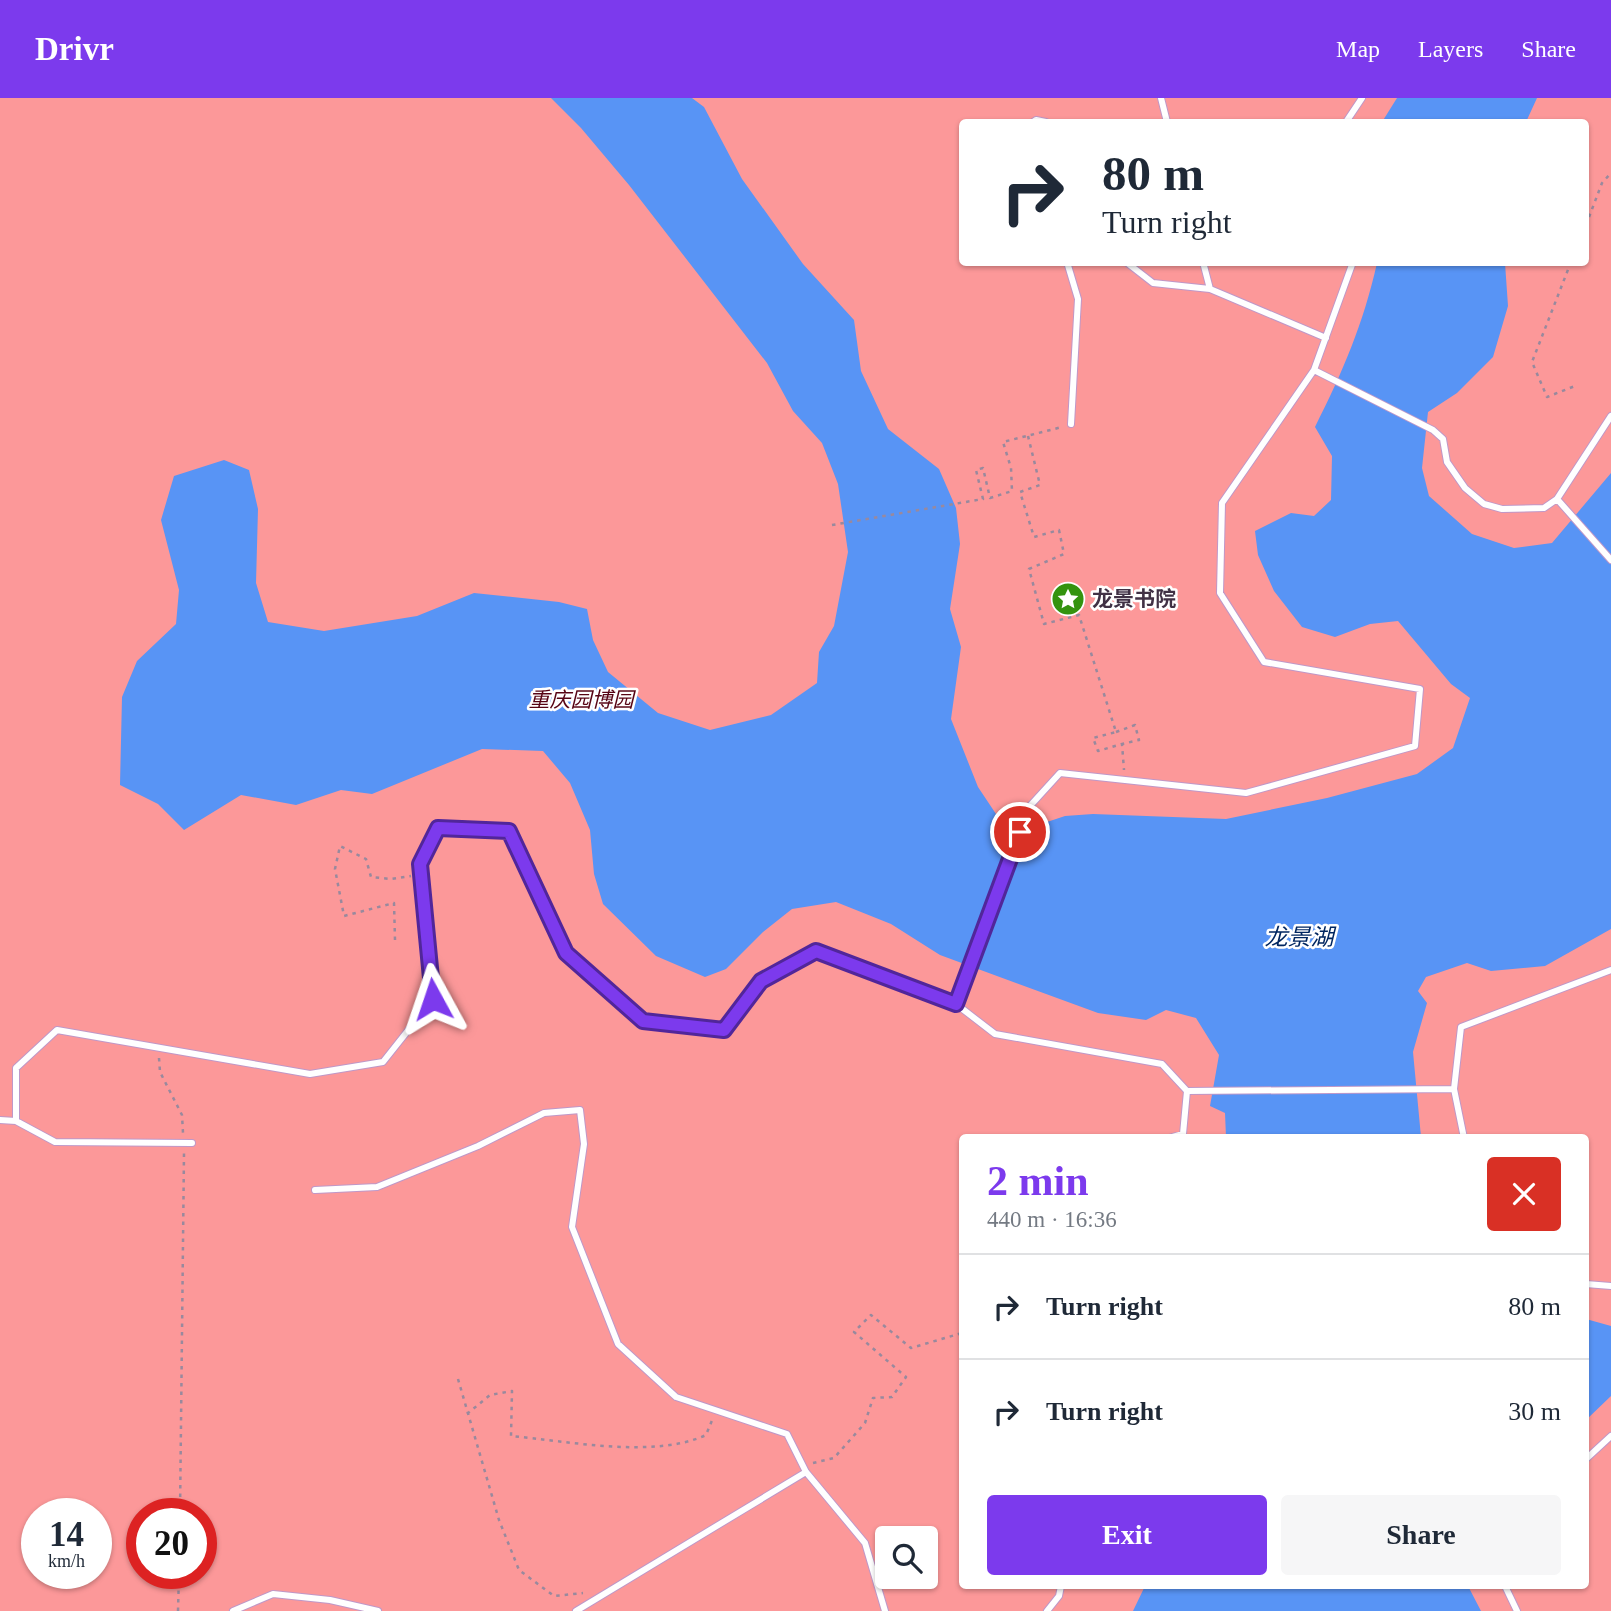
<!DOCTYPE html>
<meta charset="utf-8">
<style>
:root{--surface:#fff;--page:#f6f6f7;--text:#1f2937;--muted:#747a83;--line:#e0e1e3;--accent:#7c3aed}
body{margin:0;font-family:"Times New Roman","Noto Sans SC",serif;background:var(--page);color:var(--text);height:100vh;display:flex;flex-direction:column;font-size:26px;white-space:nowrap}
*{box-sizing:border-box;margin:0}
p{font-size:23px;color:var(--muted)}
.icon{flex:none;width:38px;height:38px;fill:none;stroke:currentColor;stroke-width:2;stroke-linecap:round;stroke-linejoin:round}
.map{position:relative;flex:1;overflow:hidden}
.drawer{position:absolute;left:959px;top:1036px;width:630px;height:455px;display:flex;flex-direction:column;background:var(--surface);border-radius:7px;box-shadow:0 2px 5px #0004}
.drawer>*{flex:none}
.hud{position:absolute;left:959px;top:21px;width:630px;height:147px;border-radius:7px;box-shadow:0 2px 5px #0004;background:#fff;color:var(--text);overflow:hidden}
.controls{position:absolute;left:875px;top:1428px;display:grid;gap:14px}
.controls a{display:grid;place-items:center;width:63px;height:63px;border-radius:7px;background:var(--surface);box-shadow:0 2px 5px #0004;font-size:35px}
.speed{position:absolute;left:21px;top:1400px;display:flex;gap:14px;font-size:35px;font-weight:700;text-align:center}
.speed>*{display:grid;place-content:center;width:91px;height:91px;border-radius:50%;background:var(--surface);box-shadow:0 2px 5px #0004;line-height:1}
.speed small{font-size:18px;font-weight:400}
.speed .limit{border:10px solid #d22;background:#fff;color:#111}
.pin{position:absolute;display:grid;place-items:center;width:60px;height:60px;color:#fff;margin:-30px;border:4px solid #fff;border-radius:50%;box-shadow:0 2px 7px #0007}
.me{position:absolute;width:77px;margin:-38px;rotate:355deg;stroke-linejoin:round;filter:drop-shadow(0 0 5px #0008)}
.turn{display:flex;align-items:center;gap:24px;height:147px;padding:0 28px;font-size:32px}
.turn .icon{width:91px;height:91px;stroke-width:2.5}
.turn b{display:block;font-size:49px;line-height:60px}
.round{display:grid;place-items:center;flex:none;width:74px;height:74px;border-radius:7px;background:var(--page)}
.headline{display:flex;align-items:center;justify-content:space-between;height:119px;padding:0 28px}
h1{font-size:42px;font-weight:800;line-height:52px;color:var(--accent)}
.button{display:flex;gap:14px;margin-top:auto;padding:14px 28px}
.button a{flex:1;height:80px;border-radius:7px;background:var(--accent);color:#fff;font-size:28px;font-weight:800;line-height:80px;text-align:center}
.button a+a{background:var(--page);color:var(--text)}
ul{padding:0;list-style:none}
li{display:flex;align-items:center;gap:21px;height:105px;padding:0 28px;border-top:2px solid var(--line)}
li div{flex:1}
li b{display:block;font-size:26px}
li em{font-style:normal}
header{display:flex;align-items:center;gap:42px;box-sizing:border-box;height:98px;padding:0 35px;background:var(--accent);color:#fff}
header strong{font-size:33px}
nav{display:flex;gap:38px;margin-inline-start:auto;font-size:24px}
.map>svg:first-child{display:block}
.green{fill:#fc9899;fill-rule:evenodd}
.water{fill:#5894f5}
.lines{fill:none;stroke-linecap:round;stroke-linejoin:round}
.lane-casing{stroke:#bf98c8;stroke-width:8}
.path{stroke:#99899d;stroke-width:2.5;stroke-dasharray:3.5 5;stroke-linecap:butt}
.lane{stroke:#fff;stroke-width:6}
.route-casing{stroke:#51269a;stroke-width:18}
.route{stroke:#7c3aed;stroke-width:12}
.labels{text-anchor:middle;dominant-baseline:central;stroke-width:5;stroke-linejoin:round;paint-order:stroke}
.poi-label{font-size:21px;font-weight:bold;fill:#413145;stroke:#fff;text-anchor:start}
.park-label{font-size:21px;font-style:italic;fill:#570414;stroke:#fff}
.water-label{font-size:23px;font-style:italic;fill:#002660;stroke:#fff}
</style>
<header>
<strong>Drivr</strong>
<nav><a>Map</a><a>Layers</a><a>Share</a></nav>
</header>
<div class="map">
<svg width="1611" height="1513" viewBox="0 0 1611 1513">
<rect width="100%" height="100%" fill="#f4e4f9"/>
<path class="green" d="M0 0H1611V1513H0ZM962 24H1586V164H962ZM962 1040H1586V1488H962ZM37 1416H96V1475H37ZM142 1416H201V1475H142ZM887 1440H926V1479H887Z"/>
<path class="water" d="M551 0H692L704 9 742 81 803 166 854 222 861 273 888 331 939 371 956 410 960 446 950 511 961 549 951 621 978 689 996 716 1032 729 1065 718 1093 716 1226 721 1327 700 1417 676 1453 650 1470 600 1451 586 1398 523 1370 526 1335 539 1302 529 1274 493 1258 457 1255 433 1291 415 1314 418 1331 402 1332 358 1315 329C1343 273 1363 227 1377 165H1505L1508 208 1493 259 1457 295 1428 314 1422 370 1429 398 1472 436 1514 450 1552 445 1611 375V831L1545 868 1491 873 1467 865 1426 879 1418 893 1427 905 1413 954 1421 1039H1226L1225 1015 1210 1008 1219 957 1196 920 1166 912 1146 922 1098 915 940 857 891 826 836 804 792 811 763 834 726 871 705 879 656 858 603 806 594 776 590 732 570 685 543 653 482 651 372 696 341 692 296 707 241 697 184 732 158 706 120 687 122 599 137 563 176 526 179 492 161 422 174 378 224 362 249 372 258 411 256 485 268 524 324 533 417 518 474 495 559 504 587 511 593 542 608 574 658 615 710 632 771 617 817 585 819 554 834 528 848 454 838 386 822 345 793 313 767 265 629 87 581 30Z
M1397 0H1537L1526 24H1382Z
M1586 1221 1611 1228V1298L1586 1322Z
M1145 1488H1468L1481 1513H1133Z"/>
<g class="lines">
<defs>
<path id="lane" d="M1161 0 1167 24
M1033 24 1036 22 1046 24
M1346 24 1362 0
M1067 164 1078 201 1071 326
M1126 164 1153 185 1210 191 1326 240
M1203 164 1210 191
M1314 272 1433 332 1443 341 1447 364 1465 390 1484 406 1502 411 1544 410 1557 401 1611 318
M1557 401 1611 462
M956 906 1029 709 1060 675 1246 695 1415 648 1420 591 1264 564 1220 495 1222 405 1314 272 1353 164
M1187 993 1454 991
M0 1022 16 1023V970L57 932 310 976 383 964 433 901 420 766 438 730 509 733 566 855 643 923 724 932 761 883 816 853 956 906 995 936 1162 966 1187 993 1183 1036 1169 1040
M16 1023 55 1044 192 1045
M1464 1040 1454 991 1461 929 1611 872
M315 1092 377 1089 478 1048 544 1015 580 1012 584 1046 572 1129 618 1246 676 1299 787 1336 806 1374 865 1445 885 1513
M1586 1186 1611 1188
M1586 1361 1611 1338
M1505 1488 1517 1513
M233 1513 273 1496 330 1502 378 1513
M576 1513 806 1374
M1047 1513 1059 1498 1061 1488"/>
</defs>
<use href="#lane" class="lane-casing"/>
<path class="path" d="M1586 127 1602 85 1611 75
M1571 164 1532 264 1547 299 1575 288
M1028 338 1040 387 1020 394 1034 439 1059 432 1064 456 1029 471 1044 526 1079 517 1116 634 1093 640 1098 653 1122 646 1124 672
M832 427 983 401 976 372 983 370 990 400 1012 393 1011 370 1003 344 1062 329
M1116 634 1135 627 1139 642 1122 646
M395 842 394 805 344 818 335 771 340 748 366 761 371 779 391 781 411 778
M159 960 160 974 182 1017 183 1035
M458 1281 499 1422 519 1472 554 1498 583 1495
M467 1316 490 1297 512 1293 511 1338C568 1343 654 1361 706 1337L713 1320
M813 1365 834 1360 865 1325 873 1300 892 1299 906 1279 854 1234 871 1217 911 1250 962 1235
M180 1416 184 1055
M178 1513 179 1475"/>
<use href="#lane" class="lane"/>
</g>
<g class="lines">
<defs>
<path id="route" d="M433 901 420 766 438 730 509 733 566 855 643 923 724 932 761 883 816 853 956 906 1020 734"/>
</defs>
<use href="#route" class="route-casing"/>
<use href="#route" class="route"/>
</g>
<defs>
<symbol id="sight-disc" viewBox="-11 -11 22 22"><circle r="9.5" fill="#34930f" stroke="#fff"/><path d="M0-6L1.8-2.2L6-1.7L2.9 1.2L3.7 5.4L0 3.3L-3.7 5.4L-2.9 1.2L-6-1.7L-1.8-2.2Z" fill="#fff"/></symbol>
</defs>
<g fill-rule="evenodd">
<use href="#sight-disc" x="1049" y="482" width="38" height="38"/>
</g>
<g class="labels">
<g class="poi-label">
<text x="1092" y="501">龙景书院</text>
</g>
<g class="park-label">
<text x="581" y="602">重庆园博园</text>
</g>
<g class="water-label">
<text x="1299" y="839">龙景湖</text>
</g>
</g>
</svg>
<div class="controls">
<a><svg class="icon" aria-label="search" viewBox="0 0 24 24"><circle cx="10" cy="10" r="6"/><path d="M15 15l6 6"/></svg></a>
</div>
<div class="speed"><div>14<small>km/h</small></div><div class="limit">20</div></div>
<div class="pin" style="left:1020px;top:734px;background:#d93025"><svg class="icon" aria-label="arrive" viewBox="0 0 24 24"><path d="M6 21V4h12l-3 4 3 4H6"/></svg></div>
<svg class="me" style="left:433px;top:901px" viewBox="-20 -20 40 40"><path d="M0-17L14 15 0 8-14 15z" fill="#7c3aed" stroke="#fff" stroke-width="4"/></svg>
<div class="hud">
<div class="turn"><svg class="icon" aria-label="right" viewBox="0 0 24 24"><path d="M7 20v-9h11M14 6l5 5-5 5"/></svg><div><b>80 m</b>Turn right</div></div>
</div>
<section class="drawer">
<div class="headline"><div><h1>2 min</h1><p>440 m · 16:36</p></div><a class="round" style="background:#d93025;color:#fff"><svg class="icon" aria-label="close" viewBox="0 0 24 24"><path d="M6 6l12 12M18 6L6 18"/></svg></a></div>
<ul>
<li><svg class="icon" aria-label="right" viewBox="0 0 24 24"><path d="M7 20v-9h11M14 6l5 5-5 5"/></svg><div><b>Turn right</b></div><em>80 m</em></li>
<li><svg class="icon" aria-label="right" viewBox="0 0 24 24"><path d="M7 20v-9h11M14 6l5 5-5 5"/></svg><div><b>Turn right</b></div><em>30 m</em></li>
</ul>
<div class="button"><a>Exit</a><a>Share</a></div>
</section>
</div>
